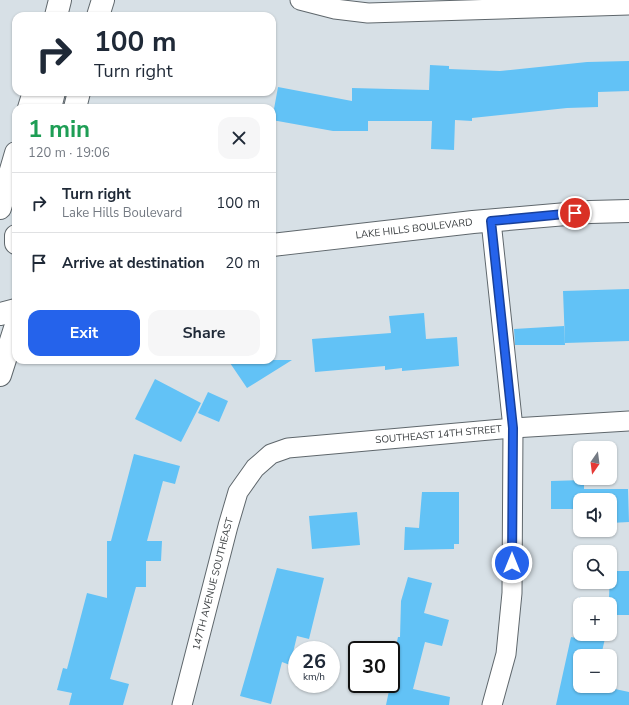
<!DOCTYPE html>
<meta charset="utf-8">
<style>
:root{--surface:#fff;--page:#f6f6f7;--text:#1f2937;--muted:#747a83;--line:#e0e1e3;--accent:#2563eb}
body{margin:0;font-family:"Nunito Sans",sans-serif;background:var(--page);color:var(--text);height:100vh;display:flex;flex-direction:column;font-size:15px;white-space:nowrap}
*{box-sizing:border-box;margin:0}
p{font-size:13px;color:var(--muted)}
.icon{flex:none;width:22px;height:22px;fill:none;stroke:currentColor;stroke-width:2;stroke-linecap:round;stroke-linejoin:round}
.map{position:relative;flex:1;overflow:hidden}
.panel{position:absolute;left:12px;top:104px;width:264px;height:260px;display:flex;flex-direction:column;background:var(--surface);border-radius:12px;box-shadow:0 1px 3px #0004}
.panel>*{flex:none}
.top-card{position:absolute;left:12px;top:12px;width:264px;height:84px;border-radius:12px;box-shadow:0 1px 3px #0004;background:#fff;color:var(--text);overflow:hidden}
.needle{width:26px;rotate:194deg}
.fabs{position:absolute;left:573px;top:441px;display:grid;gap:8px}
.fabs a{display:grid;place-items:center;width:44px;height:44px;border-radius:8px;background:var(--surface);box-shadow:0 1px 3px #0004;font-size:20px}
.speed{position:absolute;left:288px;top:641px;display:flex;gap:8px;font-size:20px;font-weight:700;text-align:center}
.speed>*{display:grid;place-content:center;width:52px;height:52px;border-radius:50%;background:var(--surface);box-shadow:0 1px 3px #0004;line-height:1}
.speed small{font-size:10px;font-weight:400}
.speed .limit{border:2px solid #111;border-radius:6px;background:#fff;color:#111}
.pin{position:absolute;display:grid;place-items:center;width:34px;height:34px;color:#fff;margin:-17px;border:2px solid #fff;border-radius:50%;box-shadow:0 1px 4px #0007}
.me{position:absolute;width:44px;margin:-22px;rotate:0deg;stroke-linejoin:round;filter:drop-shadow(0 0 3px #0008)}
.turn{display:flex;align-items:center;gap:14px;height:84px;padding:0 16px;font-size:18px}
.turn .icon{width:52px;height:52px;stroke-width:2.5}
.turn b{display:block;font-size:28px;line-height:34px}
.round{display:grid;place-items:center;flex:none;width:42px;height:42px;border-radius:12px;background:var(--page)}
.headline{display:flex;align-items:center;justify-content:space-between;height:68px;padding:0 16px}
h1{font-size:24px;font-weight:700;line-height:30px;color:#1e9e55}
.action{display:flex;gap:8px;margin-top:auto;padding:8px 16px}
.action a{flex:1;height:46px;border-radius:12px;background:var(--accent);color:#fff;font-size:16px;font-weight:700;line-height:46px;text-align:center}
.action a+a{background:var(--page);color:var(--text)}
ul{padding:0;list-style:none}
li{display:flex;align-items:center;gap:12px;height:60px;padding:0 16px;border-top:1px solid var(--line)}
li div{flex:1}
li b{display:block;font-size:15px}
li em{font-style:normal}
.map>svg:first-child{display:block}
.building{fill:#62c2f6}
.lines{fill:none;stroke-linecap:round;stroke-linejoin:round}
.street-casing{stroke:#5f676c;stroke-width:21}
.secondary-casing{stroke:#5f676c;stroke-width:24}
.primary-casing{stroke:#5f676c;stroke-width:24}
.street{stroke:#fff;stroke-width:19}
.secondary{stroke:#fff;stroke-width:22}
.primary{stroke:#fff;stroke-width:22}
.route-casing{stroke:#184099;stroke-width:10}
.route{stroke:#2563eb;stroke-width:7}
.labels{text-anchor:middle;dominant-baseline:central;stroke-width:3.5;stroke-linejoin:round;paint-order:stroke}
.street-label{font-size:10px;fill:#3a3e40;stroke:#d7e0e6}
</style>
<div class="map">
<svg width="629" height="705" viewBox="0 0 629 705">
<rect width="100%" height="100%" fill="#d7e0e6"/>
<path class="building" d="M629 61V91L598 92V107L567 108 472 118V121L455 120 454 150 431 149 432 121H368V131H333L272 120 278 87 352 101V88L429 90 430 65 449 66V69L500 71 587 62Z
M629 289V341L565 343 563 291Z
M424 313 426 339 457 337 459 366 402 371V368L385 370V366L315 372 312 339 391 333 389 316Z
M564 326 565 345H515L514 329Z
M228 360H292L247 388Z
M155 379 201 403 181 442 135 419Z
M208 392 228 401 219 422 198 413Z
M134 454 180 466 175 484 163 481 147 541H162L161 561H146V587H136L110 679 129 684 123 705H69L72 693 57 690 63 668 67 669 87 593 107 598V541H111Z
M584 480V489H628L629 522 610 523V500H580V509H551V481Z
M422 492H459V544H454V549L404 550 405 527 419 528Z
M357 512 360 545 312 549 309 516Z
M277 568 324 578 309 639 297 636 290 665 282 662 271 704 240 696Z
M610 571H629V615H610V604H580V634H606L601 656H580V686H601L629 692V705H556L571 637 576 638 579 597 609 599Z
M408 577 432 583 424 613 449 620 442 646 425 642 413 689 450 697 449 705H386L390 686H387V684H391V668L398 637H400L401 601Z"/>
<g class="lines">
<defs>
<g id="street">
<path d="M300 0 335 9 368 13 629 5"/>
<path d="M491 221 513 428 512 593 506 654 492 705"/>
<path id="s1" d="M182 705 228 526 238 492 255 468 271 454 288 448 513 428 629 421"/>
</g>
<g id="secondary">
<path id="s2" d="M272 245 473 222 590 212 629 211"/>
<path d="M0 314 16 310"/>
</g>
<path id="primary" d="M56 16 60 0
M98 16 103 0
M29 108 34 92
M50 108 54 92
M75 108 79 92
M0 208 16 153
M16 236V243
M0 375 16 325"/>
</defs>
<use href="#street" class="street-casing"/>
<use href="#secondary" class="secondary-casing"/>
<use href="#primary" class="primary-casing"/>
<use href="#street" class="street"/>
<use href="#secondary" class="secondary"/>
<use href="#primary" class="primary"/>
</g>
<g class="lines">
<defs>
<path id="route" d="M512 563 513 428 491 221 575 213"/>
</defs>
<use href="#route" class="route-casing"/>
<use href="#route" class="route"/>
</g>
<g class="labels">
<g class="street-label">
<text stroke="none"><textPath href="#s2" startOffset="143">LAKE HILLS BOULEVARD</textPath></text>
<text stroke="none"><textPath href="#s1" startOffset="440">SOUTHEAST 14TH STREET</textPath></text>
<text stroke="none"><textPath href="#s1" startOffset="125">147TH AVENUE SOUTHEAST</textPath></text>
</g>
</g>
</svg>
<div class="fabs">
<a><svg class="needle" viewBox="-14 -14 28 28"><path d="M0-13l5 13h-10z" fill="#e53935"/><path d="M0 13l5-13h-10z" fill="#747a83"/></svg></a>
<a><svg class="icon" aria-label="sound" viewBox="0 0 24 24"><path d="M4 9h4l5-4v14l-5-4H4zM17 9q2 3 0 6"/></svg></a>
<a><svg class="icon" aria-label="search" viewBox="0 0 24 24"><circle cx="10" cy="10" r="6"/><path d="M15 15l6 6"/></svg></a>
<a>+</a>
<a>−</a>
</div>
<div class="speed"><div>26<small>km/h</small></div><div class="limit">30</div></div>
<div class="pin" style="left:575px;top:213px;background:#d93025"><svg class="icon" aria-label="arrive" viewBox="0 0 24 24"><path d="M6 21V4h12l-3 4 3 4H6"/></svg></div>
<svg class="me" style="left:512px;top:563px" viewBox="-20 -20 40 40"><circle r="17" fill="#2563eb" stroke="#fff" stroke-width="3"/><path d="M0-11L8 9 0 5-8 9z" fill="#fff"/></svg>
<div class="top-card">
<div class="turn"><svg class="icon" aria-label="right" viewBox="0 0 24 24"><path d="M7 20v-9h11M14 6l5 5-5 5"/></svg><div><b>100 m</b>Turn right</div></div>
</div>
<section class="panel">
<div class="headline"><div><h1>1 min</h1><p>120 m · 19:06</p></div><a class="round"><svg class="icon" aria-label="close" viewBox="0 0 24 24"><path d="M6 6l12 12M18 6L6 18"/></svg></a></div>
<ul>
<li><svg class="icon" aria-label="right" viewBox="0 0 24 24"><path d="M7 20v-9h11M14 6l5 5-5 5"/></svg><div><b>Turn right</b><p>Lake Hills Boulevard</p></div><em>100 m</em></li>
<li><svg class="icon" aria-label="arrive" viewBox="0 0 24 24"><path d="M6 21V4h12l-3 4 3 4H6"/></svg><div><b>Arrive at destination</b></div><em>20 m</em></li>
</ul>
<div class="action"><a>Exit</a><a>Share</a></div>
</section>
</div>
